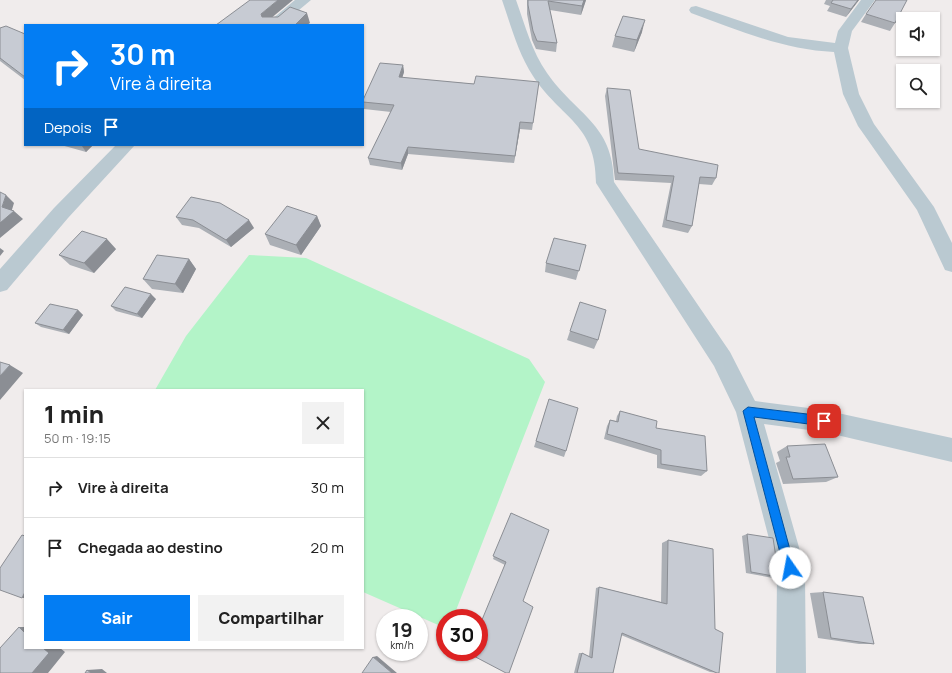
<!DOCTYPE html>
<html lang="pt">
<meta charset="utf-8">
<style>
:root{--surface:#fff;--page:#f2f2f2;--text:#222;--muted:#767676;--line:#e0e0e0;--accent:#037df3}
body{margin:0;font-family:Manrope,sans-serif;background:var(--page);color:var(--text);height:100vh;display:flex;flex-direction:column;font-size:15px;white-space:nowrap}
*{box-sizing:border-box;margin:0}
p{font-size:13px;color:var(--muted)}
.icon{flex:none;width:22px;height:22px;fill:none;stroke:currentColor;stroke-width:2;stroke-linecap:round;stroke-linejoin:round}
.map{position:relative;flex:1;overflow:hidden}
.sheet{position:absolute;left:24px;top:389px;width:340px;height:260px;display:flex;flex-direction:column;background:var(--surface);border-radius:0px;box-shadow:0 1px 3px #0004}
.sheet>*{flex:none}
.top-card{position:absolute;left:24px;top:24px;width:340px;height:122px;border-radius:0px;box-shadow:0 1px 3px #0004;background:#037df3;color:#fff;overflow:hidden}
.fabs{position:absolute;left:896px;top:12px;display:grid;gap:8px}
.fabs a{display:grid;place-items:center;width:44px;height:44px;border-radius:0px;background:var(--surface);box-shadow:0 1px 3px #0004;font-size:20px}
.speed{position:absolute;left:376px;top:609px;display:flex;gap:8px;font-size:20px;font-weight:700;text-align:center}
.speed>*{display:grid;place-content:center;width:52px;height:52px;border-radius:50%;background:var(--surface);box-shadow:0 1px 3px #0004;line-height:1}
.speed small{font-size:10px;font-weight:400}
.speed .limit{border:6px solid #d22;background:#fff;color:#111}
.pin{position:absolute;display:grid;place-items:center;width:34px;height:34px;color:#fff;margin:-17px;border-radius:8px;box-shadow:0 2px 6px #0006}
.me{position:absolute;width:44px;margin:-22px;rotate:348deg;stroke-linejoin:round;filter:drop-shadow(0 0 3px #0008)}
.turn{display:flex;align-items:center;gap:14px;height:84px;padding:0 20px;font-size:18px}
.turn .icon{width:52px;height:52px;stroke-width:2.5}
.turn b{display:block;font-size:28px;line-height:34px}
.then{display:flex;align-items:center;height:38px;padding:0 20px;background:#0003;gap:8px;font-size:15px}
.round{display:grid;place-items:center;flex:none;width:42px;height:42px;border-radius:0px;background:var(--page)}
.head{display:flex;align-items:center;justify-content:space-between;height:68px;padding:0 20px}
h1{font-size:24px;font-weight:800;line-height:30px}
.cta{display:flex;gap:8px;margin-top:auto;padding:8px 20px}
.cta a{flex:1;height:46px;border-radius:0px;background:var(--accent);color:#fff;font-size:16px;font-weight:800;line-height:46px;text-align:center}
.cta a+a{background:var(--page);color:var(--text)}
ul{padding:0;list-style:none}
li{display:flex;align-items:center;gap:12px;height:60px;padding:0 20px;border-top:1px solid var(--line)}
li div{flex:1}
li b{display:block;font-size:15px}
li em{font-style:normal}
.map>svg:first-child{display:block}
.green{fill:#b3f4c8}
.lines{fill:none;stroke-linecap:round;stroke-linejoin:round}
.minor{fill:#bac9d1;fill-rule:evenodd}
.wall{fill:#abafb5}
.shaded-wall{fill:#8b8e94}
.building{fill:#c7cbd3;stroke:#8b8e94}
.route{fill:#037df3;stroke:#02519e}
</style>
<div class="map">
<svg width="952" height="673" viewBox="0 0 952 673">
<rect width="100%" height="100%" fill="#f0ecec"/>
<path class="green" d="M249 255 306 258 529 359 545 382 453 618H445V628L363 592V390H155L186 336Z"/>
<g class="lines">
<path class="minor" d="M295 0H311L281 25H265Z
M502 0H516C525 25 532 52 547 73 576 115 613 123 614 182L730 352 755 401 824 410 952 438V462L824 432 764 424 802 558 805 577 806 673H776L777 577 774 558 736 412 714 366 596 183C596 123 561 119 533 76 518 53 511 26 502 0Z
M861 0H875L852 31 848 48 859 94 874 124 934 207 952 243V272L945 270 917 210 858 126 843 94 834 52C784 50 738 30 691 13L689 10 691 7 696 6 788 37 835 43 838 31Z
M116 145H135L68 218 7 290 0 292V269L54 208Z"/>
</g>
<path class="wall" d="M527 0H586L581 15 550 10 557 43 556 52 536 49 532 40 527 14Z
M826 0H859L846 17 827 11 830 6 824 4Z
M866 14 895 23 890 31 861 22Z
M0 28 25 34V80L0 61Z
M642 32 634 52 612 47 615 36Z
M403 65 404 72 402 78 538 89 532 130 520 129 514 163 408 154 402 170 370 165 368 158 391 112 364 109 363 100Z
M607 88 639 149 716 178 712 185 699 184 692 226 688 233 662 227 671 183 615 180 605 96Z
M61 145H93L86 152Z
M317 216 321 226 301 255 270 245 265 234Z
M176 217 254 228 231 247 199 228 182 225Z
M586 245 576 280 545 272 546 263Z
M116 249 94 273 70 265 59 255Z
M189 259 196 269 183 293 152 289 143 279Z
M156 299 142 318 116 311 111 306Z
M78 310 83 315 69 334 41 327 35 323Z
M570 331 598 340 594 349 567 340Z
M549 399 566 451 564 457 534 447Z
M620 411 656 428 707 471 701 476 657 468V455L604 439 607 426 610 420 616 421 617 416Z
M787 446 838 477 826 482 783 484 776 463 780 461 777 452Z
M511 513 523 601 509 673 505 565 493 559Z
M747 534 779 577 773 578 746 573 742 536Z
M668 540 715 629 719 673 710 672 621 635 613 673H574L579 653H582L589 656 596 588 599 587 661 602 662 543Z
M823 592 874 644H859L818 638 810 593Z"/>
<path class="shaded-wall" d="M278 0H293L264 24 261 14Z
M584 0H586L581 15 582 6Z
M858 0H859L846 17 851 9Z
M307 13 310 23 307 25H295Z
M645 20 642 32 634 52 637 40Z
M403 65 404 72 400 85 399 77Z
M520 122V129L514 163 515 156Z
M83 145H93L86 152 82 146Z
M408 147V154L402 170 401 163Z
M6 195 14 203 11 213 14 211 23 219 0 238V223L2 207Z
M317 216 321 226 301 255 296 245Z
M249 220 254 228 231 247 226 240Z
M107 239 116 249 94 273 84 263Z
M0 248 4 251 0 256Z
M189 259 196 269 183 293 175 284Z
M151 294 156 299 142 318 137 314Z
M78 310 83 315 69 334 63 330Z
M10 365 23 373 0 400V376Z
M25 592V598H22Z
M19 627H25V633Z
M43 648H60L65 652 48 673H32Z
M377 656 397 673H392L373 657Z
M102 669 107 673H91L87 670Z"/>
<path class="building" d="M250 0H278L261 14 262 17H278L290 7 307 13 295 25H216Z
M528 0H584L582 6 548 1 557 43 537 41 533 31 528 5Z
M833 0H858L851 9 831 3Z
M876 0H907L895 23 866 14Z
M623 16 645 20 637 40 615 36Z
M6 26 25 34V77L0 58V28Z
M380 63 403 65 399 77 474 84 476 76 539 82 533 123 520 122 515 156 408 147 401 163 368 158 394 105 363 102V100Z
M607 88 630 90 639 149 718 165 716 178 700 177 692 226 666 220 674 176 618 173Z
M0 192 6 195 2 207 14 211 0 223Z
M191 197 220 203 249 220 226 240 193 220 176 217Z
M287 206 317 216 296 245 265 234Z
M82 231 107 239 84 263 59 255Z
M554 238 586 245 579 271 546 263Z
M157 255 189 259 175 284 143 279Z
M125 287 151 294 137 314 111 306Z
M580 302 606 310 598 340 570 331Z
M50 304 78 310 63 330 35 323Z
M0 362 10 365 0 376Z
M549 399 578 408 566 451 536 441Z
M620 411 657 421 656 428 705 436 707 471 661 464V450L607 434 610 420 618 422Z
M825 444 838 477 793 479 786 457H790L787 446Z
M511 513 549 530 523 601 533 607 509 673H506L468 653 469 652H479V627L506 562 493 556Z
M747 534 773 538 779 577 751 572Z
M22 535 25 536V592L22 598 0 590V568Z
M668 540 713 549 715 629 723 633 719 673H717L622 633 613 673H577L582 653 592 658 599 587 667 604Z
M823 592 863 597 874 644 831 638Z
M19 627 25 633V648H43L49 653 32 673H0V648Z
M373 657 392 673H362Z
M87 670 91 673H85Z"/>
<path class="route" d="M748 407 824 416 828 418 829 421 828 424 824 426 754 417 795 568 794 572 790 574 785 572 784 568 743 411Z"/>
</svg>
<div class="fabs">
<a><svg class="icon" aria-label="sound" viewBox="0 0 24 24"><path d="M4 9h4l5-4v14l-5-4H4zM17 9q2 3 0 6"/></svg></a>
<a><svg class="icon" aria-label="search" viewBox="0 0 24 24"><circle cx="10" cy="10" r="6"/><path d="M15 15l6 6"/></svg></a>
</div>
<div class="speed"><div>19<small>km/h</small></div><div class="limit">30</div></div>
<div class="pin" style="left:824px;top:421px;background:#d93025"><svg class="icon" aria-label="arrive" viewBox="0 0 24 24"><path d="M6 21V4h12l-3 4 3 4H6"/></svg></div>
<svg class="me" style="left:790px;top:568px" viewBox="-20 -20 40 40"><circle r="19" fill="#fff"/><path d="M0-13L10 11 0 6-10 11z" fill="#037df3"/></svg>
<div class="top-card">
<div class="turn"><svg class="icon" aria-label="right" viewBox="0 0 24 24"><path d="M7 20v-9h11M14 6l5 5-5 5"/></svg><div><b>30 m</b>Vire à direita</div></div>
<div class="then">Depois<svg class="icon" aria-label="arrive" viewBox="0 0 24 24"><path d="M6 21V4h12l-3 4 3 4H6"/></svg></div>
</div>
<section class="sheet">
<div class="head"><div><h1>1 min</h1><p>50 m · 19:15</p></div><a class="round"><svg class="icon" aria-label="close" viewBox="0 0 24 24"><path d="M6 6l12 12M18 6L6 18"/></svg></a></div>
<ul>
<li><svg class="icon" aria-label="right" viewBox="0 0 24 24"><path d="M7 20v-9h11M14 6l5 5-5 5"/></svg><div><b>Vire à direita</b></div><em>30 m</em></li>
<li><svg class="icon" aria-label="arrive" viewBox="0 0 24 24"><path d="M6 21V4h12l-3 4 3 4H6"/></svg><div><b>Chegada ao destino</b></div><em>20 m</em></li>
</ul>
<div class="cta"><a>Sair</a><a>Compartilhar</a></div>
</section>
</div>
